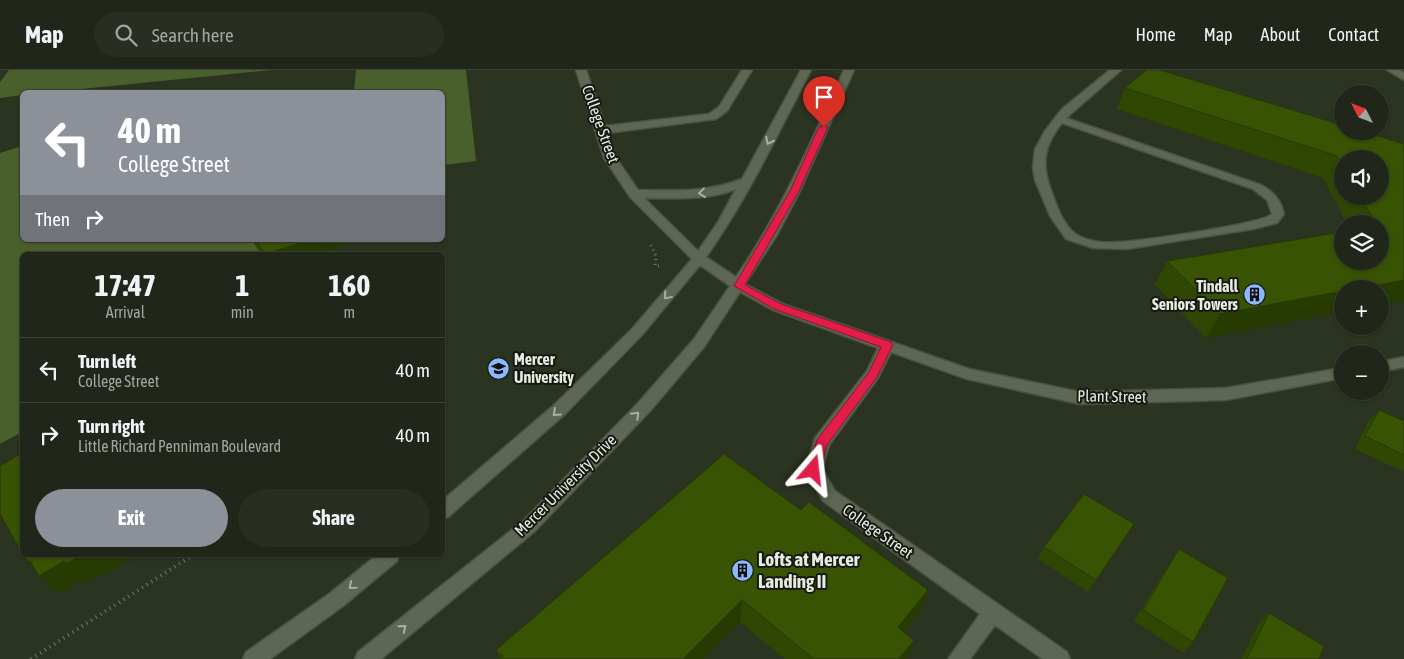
<!DOCTYPE html>
<meta charset="utf-8">
<style>
:root{--surface:#202619;--page:#282e22;--text:#f1f3f6;--muted:#a2a5a2;--line:#3d4338;--accent:#8c9099}
body{margin:0;font-family:"Asap Condensed",sans-serif;background:var(--page);color:var(--text);height:100vh;display:flex;flex-direction:column;font-size:19px;white-space:nowrap}
*{box-sizing:border-box;margin:0}
p{font-size:16px;color:var(--muted)}
.icon{flex:none;width:28px;height:28px;fill:none;stroke:currentColor;stroke-width:2;stroke-linecap:round;stroke-linejoin:round}
.map{position:relative;flex:1;overflow:hidden}
.sheet{position:absolute;left:20px;top:182px;width:425px;height:305px;display:flex;flex-direction:column;background:var(--surface);border-radius:8px;box-shadow:0 1px 4px #0004,0 0 0 1px var(--line)}
.sheet>*{flex:none}
.guide{position:absolute;left:20px;top:20px;width:425px;height:152px;border-radius:8px;box-shadow:0 1px 4px #0004,0 0 0 1px var(--line);background:#8c9099;color:#fff;overflow:hidden}
.needle{width:32px;rotate:312deg}
.buttons{position:absolute;left:1334px;top:15px;display:grid;gap:10px}
.buttons a{display:grid;place-items:center;width:55px;height:55px;border-radius:50%;background:var(--surface);box-shadow:0 1px 4px #0004,0 0 0 1px var(--line);font-size:25px}
.pin{position:absolute;display:grid;place-items:center;width:42px;height:42px;color:#fff;margin:-51px -21px;border-radius:50% 50% 50% 0;rotate:-45deg;box-shadow:0 0 5px #0007}
.pin .icon{rotate:45deg}
.me{position:absolute;width:55px;margin:-28px;rotate:17deg;stroke-linejoin:round;filter:drop-shadow(0 0 4px #0008)}
.turn{display:flex;align-items:center;gap:18px;height:105px;padding:0 15px;font-size:22px}
.turn .icon{width:65px;height:65px;stroke-width:2.5}
.turn b{display:block;font-size:35px;line-height:42px}
.then{display:flex;align-items:center;height:48px;padding:0 15px;background:#0003;gap:10px;font-size:19px}
.eta{display:flex;justify-content:space-evenly;align-items:center;height:85px;text-align:center}
.eta b{font-size:30px;font-weight:700;line-height:35px}
.action{display:flex;gap:10px;margin-top:auto;padding:10px 15px}
.action a{flex:1;height:58px;border-radius:30px;background:var(--accent);color:#fff;font-size:20px;font-weight:700;line-height:58px;text-align:center}
.action a+a{background:var(--page);color:var(--text)}
ul{padding:0;list-style:none}
li{display:flex;align-items:center;gap:15px;height:65px;padding:0 15px;border-top:1px solid var(--line)}
li div{flex:1}
li b{display:block;font-size:19px}
li em{font-style:normal}
header{display:flex;align-items:center;gap:30px;box-sizing:border-box;height:70px;padding:0 25px;background:var(--surface);border-bottom:1px solid var(--line)}
header strong{font-size:24px}
nav{display:flex;gap:28px;margin-inline-start:auto;font-size:18px}
.search{width:350px;height:45px;background:var(--page);display:flex;align-items:center;gap:12px;box-sizing:border-box;padding:0 18px;border-radius:28px;color:var(--muted);font-size:19px}
.map>svg:first-child{display:block}
.green{fill:#4a602c}
.lines{fill:none;stroke-linecap:round;stroke-linejoin:round}
.minor-casing{stroke:#4a5142;stroke-width:3}
.path-far1{stroke:#72796a;stroke-width:3;stroke-dasharray:1 4;stroke-linecap:butt}
.path{stroke:#72796a;stroke-width:4;stroke-dasharray:1 4.5;stroke-linecap:butt}
.minor{fill:#5e6753;fill-rule:evenodd}
.wall{fill:#2f4703;fill-rule:evenodd}
.shaded-wall{fill:#263a02}
.building{fill:#375303;stroke:#263a02}
.oneway{stroke:#a9b0a1}
.route{fill:#e11d48;stroke:#92132f}
.labels{text-anchor:middle;dominant-baseline:central;stroke-width:4;stroke-linejoin:round;paint-order:stroke}
.street-label{font-size:16px;fill:#e6ece0;stroke:#151911}
.poi-label{font-size:16px;font-weight:bold;fill:#e6ece0;stroke:#151911;text-anchor:end}
.near-poi-label{font-size:19px;font-weight:bold;fill:#e6ece0;stroke:#151911;text-anchor:start}
</style>
<header>
<strong>Map</strong>
<div class="search"><svg class="icon" aria-label="search" viewBox="0 0 24 24"><circle cx="10" cy="10" r="6"/><path d="M15 15l6 6"/></svg>Search here</div>
<nav><a>Home</a><a>Map</a><a>About</a><a>Contact</a></nav>
</header>
<div class="map">
<svg width="1404" height="589" viewBox="0 0 1404 589">
<rect width="100%" height="100%" fill="#2b3321"/>
<path class="green" d="M9 0H272L51 22H22V25L0 28V12Z
M356 0H466L476 91 443 95 442 22H354Z
M22 76V170H254L264 185H22V362L0 374V83Z"/>
<g class="lines">
<defs>
<path id="minor" d="M576 0H586L605 56 709 44 719 37 742 0H752L727 41 716 49 607 63 616 88 638 120C676 120 705 123 742 109L801 0H811C777 65 748 128 706 187L736 207C781 141 811 72 844 0H854L800 121 777 165 745 214 783 234 969 299 1080 322 1226 318 1342 298V308L1226 330 1080 334 967 309 891 282 878 308 829 375 822 399 835 421 1067 582 1070 589H1043L995 555 970 589H948L980 544 823 431 805 400 815 368 867 301 878 278 773 240 740 222 704 277 651 340 535 461 381 589H355L358 582 523 451 639 332 694 269 730 216 700 195 642 265 565 344 448 447 442 449V431L553 336 632 259 692 189 630 127 604 88ZM736 119 718 152 698 181 644 128C675 128 707 131 736 119Z
M1110 0H1121L1066 48 1261 115C1273 121 1281 131 1284 144L1277 153 1253 159 1127 179 1093 178 1066 169 1050 146 1035 110 1033 98 1035 79 1045 61 1062 39ZM1062 53 1253 119 1267 130 1272 144C1263 154 1140 171 1119 172 1107 173 1092 172 1081 167 1064 159 1057 137 1051 120 1041 94 1044 75 1062 53Z
M1387 0H1399L1404 3V10Z
M1404 287V297L1380 302V292Z
M377 485H399L397 491 343 536 270 589H243L246 582 329 524Z"/>
</defs>
<use href="#minor" class="minor-casing"/>
<path class="path-far1" d="M651 175 656 186 655 196H660"/>
<path class="path" d="M31 589 193 485"/>
<use href="#minor" class="minor"/>
</g>
<path class="wall" d="M1125 18 1404 74V231L1380 235V219L1206 268 1155 215 1167 191H1342L1380 154H1347L1323 108 1117 39ZM1342 89 1380 126H1342Z
M251 170H358L319 185H262Z
M1379 340 1404 351V402L1355 379 1368 352Z
M801 440 928 520 920 542 904 562 914 571 907 589H785L740 552 500 588 496 580Z
M1134 454 1088 522 1038 489 1044 477Z
M1179 479 1193 572 1183 583 1134 551 1171 491Z
M1269 543 1319 589H1241L1258 555Z"/>
<path class="shaded-wall" d="M310 170H358L319 185H266L265 184Z
M1404 210V231L1380 235V219H1358Z
M1342 221V242L1206 268 1220 244Z
M81 485H137L102 507 99 505 85 513 82 510 59 524 39 506 41 504 28 492 30 491H64Z
M928 520 920 542 890 578 898 557Z
M742 530 740 552 704 589H683Z
M914 571 907 589H898Z"/>
<path class="building" d="M1146 0H1160L1342 55V61H1362L1404 74V210L1358 219H1342V221L1220 244 1167 191 1342 162V191H1380V154H1376L1360 126H1380V89H1342V95L1337 86 1125 18Z
M255 170H310L265 184Z
M1379 340 1404 351V385L1365 366Z
M22 380V483L0 444V396L22 383 21 381Z
M724 384 801 440 809 432 928 520 898 557 914 571 898 589H814L742 530 683 589H499L503 586 496 580Z
M1084 424 1134 454 1096 510 1044 477Z
M1179 479 1228 508 1193 572 1143 540Z
M24 485H81L66 494 64 491 39 506 30 491 28 492Z
M82 485H88L83 488Z
M1269 543 1324 576 1319 589H1247Z"/>
<defs><path id="oneway-chevron" d="M-2-3.5L2.5 0L-2 3.5" fill="none" stroke-width="1.6" stroke-linecap="round" stroke-linejoin="round" transform="scale(1.25)"/></defs>
<g class="oneway">
<use href="#oneway-chevron" transform="translate(769 71) rotate(117)"/>
<use href="#oneway-chevron" transform="translate(702 123) rotate(173)"/>
<use href="#oneway-chevron" transform="translate(667 226) rotate(130)"/>
<use href="#oneway-chevron" transform="translate(556 343) rotate(138)"/>
<use href="#oneway-chevron" transform="translate(636 345) rotate(-45)"/>
<use href="#oneway-chevron" transform="translate(352 516) rotate(141)"/>
<use href="#oneway-chevron" transform="translate(403 558) rotate(-39)"/>
</g>
<path class="route" d="M824 55 828 57 799 121 745 215 781 234 891 272 893 275 877 307 827 375 820 400 813 405 807 400 817 370 869 302 881 277 774 239 734 216 790 121 819 57Z"/>
<defs>
<symbol id="building-disc" viewBox="-11 -11 22 22"><circle r="9.5" fill="#8cb9fc" stroke="#151911"/><path d="M-4-6H4V6H1V3H-1V6H-4ZM-2.5-4.3h1.7v1.8h-1.7ZM.8-4.3h1.7v1.8H.8ZM-2.5-1h1.7V.8h-1.7ZM.8-1h1.7V.8H.8Z" fill="#111"/></symbol>
<symbol id="university-disc" viewBox="-11 -11 22 22"><circle r="9.5" fill="#8cb9fc" stroke="#151911"/><path d="M0-5L7-2L0 1L-7-2ZM-4 1L0 2.5L4 1V4Q0 6-4 4Z" fill="#111"/></symbol>
</defs>
<g fill-rule="evenodd">
<use href="#building-disc" x="1242" y="212" width="25" height="25"/>
<use href="#university-disc" x="486" y="286" width="25" height="25"/>
<use href="#building-disc" x="730" y="488" width="25" height="25"/>
</g>
<g class="labels">
<g class="street-label">
<text transform="translate(601 54) rotate(70)">College Street</text>
<text transform="translate(1112 326) rotate(1)">Plant Street</text>
<text transform="translate(565 415) rotate(-45)">Mercer University Drive</text>
<text transform="translate(878 461) rotate(35)">College Street</text>
</g>
<g class="poi-label">
<text x="1238" y="216">Tindall<tspan x="1238" dy="18">Seniors Towers</tspan></text>
<text x="514" y="289" text-anchor="start">Mercer<tspan x="514" dy="18">University</tspan></text>
</g>
<g class="near-poi-label">
<text x="758" y="489">Lofts at Mercer<tspan x="758" dy="22">Landing II</tspan></text>
</g>
</g>
</svg>
<div class="buttons">
<a><svg class="needle" viewBox="-14 -14 28 28"><path d="M0-13l5 13h-10z" fill="#e53935"/><path d="M0 13l5-13h-10z" fill="#a2a5a2"/></svg></a>
<a><svg class="icon" aria-label="sound" viewBox="0 0 24 24"><path d="M4 9h4l5-4v14l-5-4H4zM17 9q2 3 0 6"/></svg></a>
<a><svg class="icon" aria-label="layers" viewBox="0 0 24 24"><path d="M12 4l9 5-9 5-9-5zM3 14l9 5 9-5"/></svg></a>
<a>+</a>
<a>−</a>
</div>
<div class="pin" style="left:824px;top:57px;background:#d93025"><svg class="icon" aria-label="arrive" viewBox="0 0 24 24"><path d="M6 21V4h12l-3 4 3 4H6"/></svg></div>
<svg class="me" style="left:813px;top:400px" viewBox="-20 -20 40 40"><path d="M0-17L14 15 0 8-14 15z" fill="#e11d48" stroke="#fff" stroke-width="4"/></svg>
<div class="guide">
<div class="turn"><svg class="icon" aria-label="left" viewBox="0 0 24 24"><path d="M17 20v-9H6M10 6l-5 5 5 5"/></svg><div><b>40 m</b>College Street</div></div>
<div class="then">Then<svg class="icon" aria-label="right" viewBox="0 0 24 24"><path d="M7 20v-9h11M14 6l5 5-5 5"/></svg></div>
</div>
<section class="sheet">
<div class="eta">
<div><b>17:47</b><p>Arrival</p></div>
<div><b>1</b><p>min</p></div>
<div><b>160</b><p>m</p></div>
</div>
<ul>
<li><svg class="icon" aria-label="left" viewBox="0 0 24 24"><path d="M17 20v-9H6M10 6l-5 5 5 5"/></svg><div><b>Turn left</b><p>College Street</p></div><em>40 m</em></li>
<li><svg class="icon" aria-label="right" viewBox="0 0 24 24"><path d="M7 20v-9h11M14 6l5 5-5 5"/></svg><div><b>Turn right</b><p>Little Richard Penniman Boulevard</p></div><em>40 m</em></li>
</ul>
<div class="action"><a>Exit</a><a>Share</a></div>
</section>
</div>
